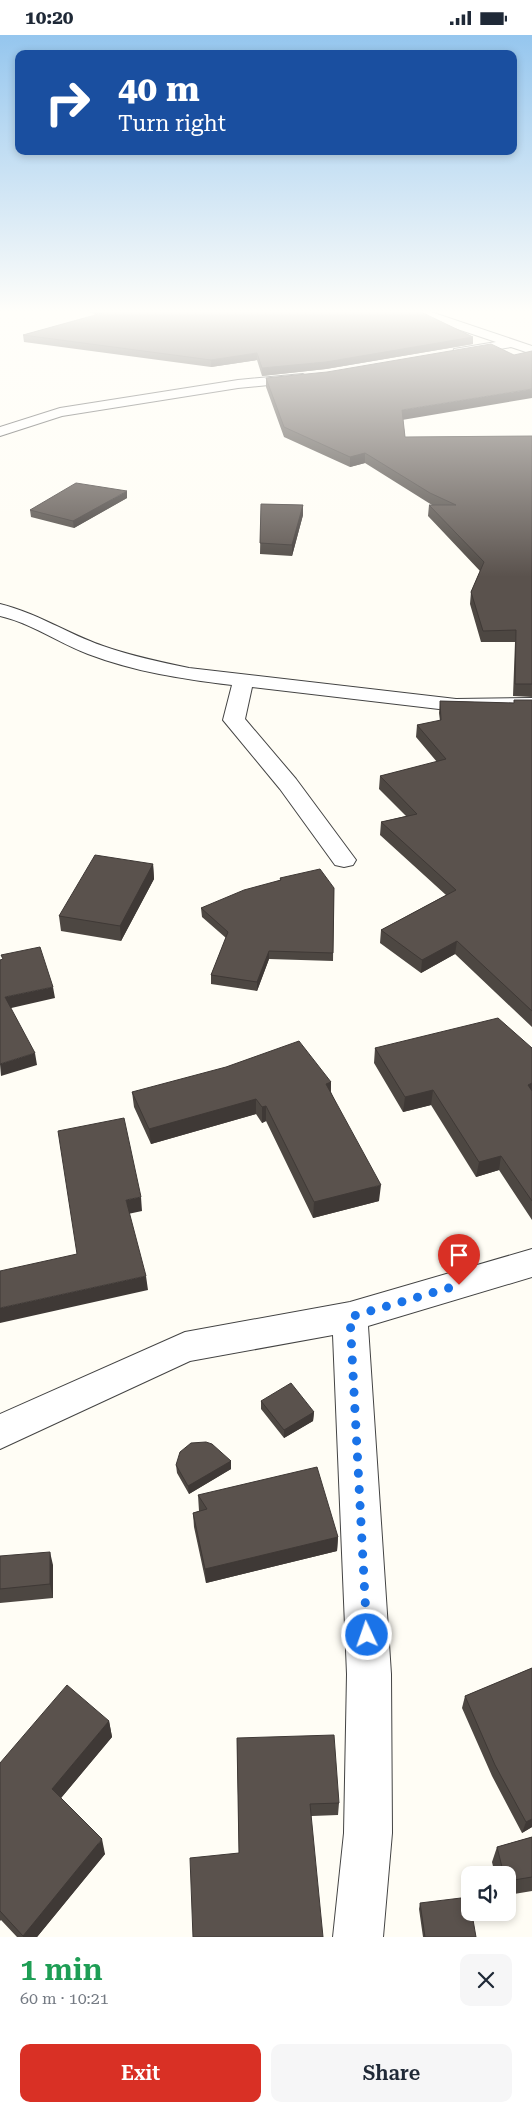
<!DOCTYPE html>
<meta charset="utf-8">
<style>
:root{--surface:#fff;--page:#f6f6f7;--text:#1f2937;--muted:#747a83;--accent:#d93025}
body{margin:0;font-family:"Roboto Serif",serif;background:var(--page);color:var(--text);height:100vh;display:flex;flex-direction:column;font-size:19px;white-space:nowrap}
*{box-sizing:border-box;margin:0}
p{font-size:16px;color:var(--muted)}
.icon{flex:none;width:28px;height:28px;fill:none;stroke:currentColor;stroke-width:2;stroke-linecap:round;stroke-linejoin:round}
.map{position:relative;height:1902px;overflow:hidden}
.panel{display:flex;flex-direction:column;background:var(--surface);flex:1}
.panel>*{flex:none}
.banner{position:absolute;left:15px;top:15px;width:502px;height:105px;border-radius:10px;box-shadow:0 2px 8px #0003;background:#1a4fa0;color:#fff;overflow:hidden}
.buttons{position:absolute;left:461px;top:1831px;display:grid;gap:10px}
.buttons a{display:grid;place-items:center;width:55px;height:55px;border-radius:10px;background:var(--surface);box-shadow:0 2px 8px #0003;font-size:25px}
.pin{position:absolute;display:grid;place-items:center;width:42px;height:42px;color:#fff;margin:-51px -21px;border-radius:50% 50% 50% 0;rotate:-45deg;box-shadow:0 0 5px #0007}
.pin .icon{rotate:45deg}
.me{position:absolute;width:55px;margin:-28px;rotate:357deg;stroke-linejoin:round;filter:drop-shadow(0 0 4px #0008)}
.turn{display:flex;align-items:center;gap:18px;height:105px;padding:0 20px;font-size:22px}
.turn .icon{width:65px;height:65px;stroke-width:2.5}
.turn b{display:block;font-size:35px;line-height:42px}
.round{display:grid;place-items:center;flex:none;width:52px;height:52px;border-radius:10px;background:var(--page)}
.headline{display:flex;align-items:center;justify-content:space-between;height:85px;padding:0 20px}
h1{font-size:30px;font-weight:600;line-height:38px;color:#1e9e55}
.cta{display:flex;gap:10px;margin-top:auto;padding:10px 20px}
.cta a{flex:1;height:58px;border-radius:10px;background:var(--accent);color:#fff;font-size:20px;font-weight:600;line-height:58px;text-align:center}
.cta a+a{background:var(--page);color:var(--text)}
.status{display:flex;justify-content:space-between;align-items:center;height:35px;padding:0 25px;background:var(--surface);direction:ltr}
.status svg{height:14px;fill:currentColor}
.map>svg:first-child{display:block}
.lines{fill:none;stroke-linecap:round;stroke-linejoin:round}
.minor-casing{stroke:#444;stroke-width:2}
.minor{fill:#fff;fill-rule:evenodd}
.wall{fill:#4d4742}
.shaded-wall{fill:#3f3936}
.building{fill:#5a524d;stroke:#3f3936}
.route{stroke:#1a73e8;stroke-width:9;stroke-dasharray:0 16.2}
</style>
<div class="status"><b>10:20</b><svg viewBox="0 0 49 12"><path d="M0 12V9h3v3zM5 12V6h3v6zM10 12V3h3v9zM15 12V0h3v12zM26 1h20v11H26zM47 4h2v5h-2z"/></svg></div>
<div class="map">
<svg width="532" height="1902" viewBox="0 0 532 1902">
<rect width="100%" height="100%" fill="#fffdf5"/>
<g class="lines">
<defs>
<path id="minor" d="M411 276H428L532 311V319L511 312 459 321 454 320 453 317 454 314 496 307 413 279Z
M303 339 310 343 308 346 238 353 62 381 0 401V392L60 373 238 345Z
M0 569C37 578 68 599 103 611 131 621 160 627 189 633L456 664 532 663V675L456 676 252 652 245 684 296 744 356 825 353 830 344 832 335 830 280 754 223 685 232 650C183 644 135 637 88 619 59 608 31 588 0 581Z
M532 1214V1242L368 1291 391 1639 392 1798 383 1902H333L344 1798 347 1639 333 1300 190 1326 0 1414V1379L185 1297 350 1267Z"/>
</defs>
<use href="#minor" class="minor-casing"/>
<use href="#minor" class="minor"/>
</g>
<path class="wall" d="M87 276H419L473 302V309L326 334 262 341 257 325 211 332 24 307 23 300 96 280Z
M266 343 403 385 405 402 532 401V662L513 661 515 607H481L470 569 471 557 480 536 428 481 429 470H432L365 428 350 432 284 402 266 352Z
M127 463 74 493 31 482 30 475Z
M261 469 303 470V480L292 521 260 519Z
M532 665V992L455 919 421 938 380 908 381 895 446 860 380 800 381 787 406 781 379 754 380 741 437 727 416 702 417 690 440 686 439 678 440 666 514 668Z
M153 829 154 844 121 906 61 896 59 881Z
M280 843 334 853 333 926 269 924 257 956 211 949V940L226 903 202 882 201 873 280 845Z
M375 1013H532V1185L499 1135 476 1142 431 1070 403 1077 374 1028Z
M331 1047V1057L379 1166 313 1183 266 1086 262 1088 256 1079 151 1109 134 1072 132 1057Z
M261 1366 314 1377 313 1386 284 1403 261 1374Z
M231 1426V1434L189 1459 177 1438 176 1430Z
M198 1460 338 1502 337 1516 206 1548 194 1492 193 1478 199 1476Z
M0 1521 53 1530V1563L0 1568Z
M532 1633V1792L522 1798 492 1741 462 1673 465 1661Z
M109 1686 112 1702 61 1763 105 1819 37 1902H17L1 1885 0 1886V1728Z
M237 1703 339 1768 338 1780 312 1781 239 1818Z
M532 1802V1856L508 1860V1840H495L492 1827 497 1812Z
M420 1868 476 1902H423L419 1874Z"/>
<path class="shaded-wall" d="M473 302V309L326 334 262 341V333Z
M257 318V325L211 332V325Z
M532 354V363L402 385V375Z
M365 418V428L350 432V422Z
M127 456V463L74 493 73 486Z
M303 470V480L292 521V510Z
M153 829 154 844 121 906 120 891Z
M457 906 455 919 421 938 422 925Z
M269 916V924L257 956V947Z
M53 952 55 963 7 974 5 962Z
M35 1018 37 1030 1 1041 0 1029Z
M331 1047 330 1062 326 1049Z
M532 1048V1062L528 1050Z
M433 1055 431 1070 403 1077 405 1062Z
M256 1064V1079L151 1109 149 1094Z
M266 1071V1086L262 1088V1072Z
M501 1121 499 1135 476 1142 479 1127Z
M381 1150 379 1166 313 1183 314 1167Z
M141 1162 142 1176 128 1179 126 1165Z
M146 1241 148 1255 0 1288V1273Z
M314 1377 313 1386 284 1403V1395Z
M231 1426V1434L189 1459 188 1451Z
M338 1502 337 1516 206 1548 205 1534Z
M50 1517 53 1530V1563L50 1549Z
M109 1686 112 1702 56 1769 52 1754Z
M532 1784V1792L522 1798 526 1787Z
M102 1804 105 1819 37 1902H23V1901Z"/>
<path class="building" d="M103 276H419L473 302 326 327 262 333 257 318 211 325 23 300 106 277Z
M491 309 514 320 532 316V354L402 375 405 402 532 401V649H515L516 595 483 596 471 557 484 527 429 470H456L430 458 365 418 350 422 284 392 266 343 327 337Z
M76 448 127 456 73 486 30 475Z
M261 469 303 470 292 510 260 508Z
M514 665H532V976L457 906 422 925 381 895 456 855 381 787 417 779 380 741 446 724 417 690 441 685 440 666 514 668Z
M95 820 153 829 120 891 59 881Z
M320 834 334 853 333 918 269 916 257 947 211 940 228 897 201 873 244 855 281 845 280 843Z
M40 912 53 952 5 962 35 1018 0 1029V925L3 924 1 920Z
M498 983 532 1013V1048L528 1050 532 1056V1166L501 1121 479 1127 433 1055 405 1062 375 1013Z
M299 1006 331 1047 326 1049 381 1150 314 1167 266 1071 262 1072 256 1064 149 1094 132 1057 226 1032Z
M124 1083 141 1162 126 1165 146 1241 0 1273V1236L77 1219 58 1096Z
M291 1348 314 1377 284 1395 261 1366Z
M206 1407 212 1409 231 1426 188 1451 176 1430 180 1417 191 1408Z
M317 1432 338 1502 205 1534 193 1478 207 1474 198 1460Z
M50 1517V1549L0 1554V1521Z
M532 1633V1784L526 1787 495 1730 465 1661Z
M67 1650 109 1686 52 1754 102 1804 23 1901 0 1876V1728Z
M334 1700 339 1768 310 1769 323 1902H193L190 1823 239 1818 237 1703Z
M532 1802V1842L508 1846V1840H504L497 1812Z
M461 1863 470 1876V1878H471L472 1879 476 1902H425L420 1868Z"/>
<linearGradient id="sky" x2="0" y2="1"><stop stop-color="#95c6ee"/><stop offset="0.51" stop-color="#fffefa"/><stop offset="1" stop-color="#fffefa" stop-opacity="0"/></linearGradient>
<rect width="532" height="542" fill="url(#sky)"/>
<g class="lines">
<path class="route" d="M367 1600 350 1282 459 1250"/>
</g>
</svg>
<div class="buttons">
<a><svg class="icon" aria-label="sound" viewBox="0 0 24 24"><path d="M4 9h4l5-4v14l-5-4H4zM17 9q2 3 0 6"/></svg></a>
</div>
<div class="pin" style="left:459px;top:1250px;background:#d93025"><svg class="icon" aria-label="arrive" viewBox="0 0 24 24"><path d="M6 21V4h12l-3 4 3 4H6"/></svg></div>
<svg class="me" style="left:367px;top:1600px" viewBox="-20 -20 40 40"><circle r="17" fill="#1a73e8" stroke="#fff" stroke-width="3"/><path d="M0-11L8 9 0 5-8 9z" fill="#fff"/></svg>
<div class="banner">
<div class="turn"><svg class="icon" aria-label="right" viewBox="0 0 24 24"><path d="M7 20v-9h11M14 6l5 5-5 5"/></svg><div><b>40 m</b>Turn right</div></div>
</div>
</div>
<section class="panel">
<div class="headline"><div><h1>1 min</h1><p>60 m · 10:21</p></div><a class="round"><svg class="icon" aria-label="close" viewBox="0 0 24 24"><path d="M6 6l12 12M18 6L6 18"/></svg></a></div>
<div class="cta"><a>Exit</a><a>Share</a></div>
</section>
